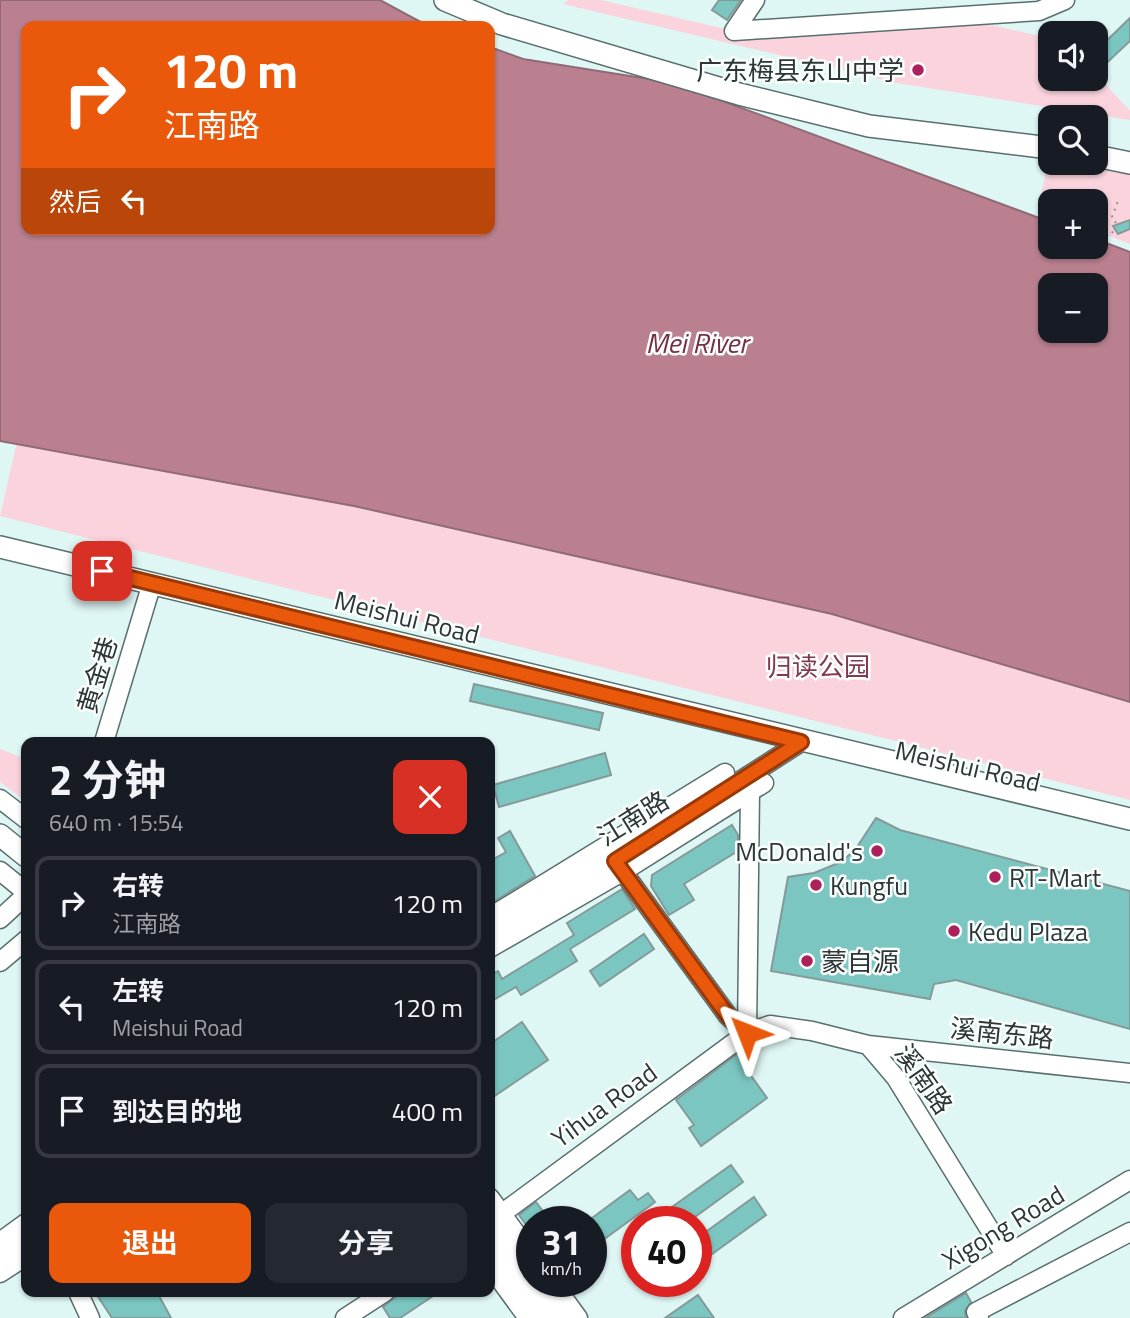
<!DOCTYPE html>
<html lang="zh">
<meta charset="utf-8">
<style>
:root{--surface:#171b24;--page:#242831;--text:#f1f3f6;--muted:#9ea1a6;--line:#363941;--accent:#ea580c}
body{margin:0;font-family:"Titillium Web","Noto Sans SC",sans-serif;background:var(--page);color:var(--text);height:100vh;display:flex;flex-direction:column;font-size:26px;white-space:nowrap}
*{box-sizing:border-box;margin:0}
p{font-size:23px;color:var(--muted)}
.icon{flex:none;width:38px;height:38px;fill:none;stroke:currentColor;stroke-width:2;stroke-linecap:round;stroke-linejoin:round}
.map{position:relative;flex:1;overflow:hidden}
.drawer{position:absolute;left:21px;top:737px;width:474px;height:560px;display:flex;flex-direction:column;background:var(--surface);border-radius:14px;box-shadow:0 2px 5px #0004}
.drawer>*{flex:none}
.guide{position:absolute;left:21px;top:21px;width:474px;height:214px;border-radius:14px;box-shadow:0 2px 5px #0004;background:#ea580c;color:#fff;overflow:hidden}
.controls{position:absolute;left:1038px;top:21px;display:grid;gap:14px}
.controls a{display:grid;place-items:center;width:70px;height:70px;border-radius:14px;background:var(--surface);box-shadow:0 2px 5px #0004;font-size:35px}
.speed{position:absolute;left:516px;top:1206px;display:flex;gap:14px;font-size:35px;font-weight:700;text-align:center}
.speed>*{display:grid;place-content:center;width:91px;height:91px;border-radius:50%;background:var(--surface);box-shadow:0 2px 5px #0004;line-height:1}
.speed small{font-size:18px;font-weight:400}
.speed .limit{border:10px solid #d22;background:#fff;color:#111}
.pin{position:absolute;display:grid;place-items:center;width:60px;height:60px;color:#fff;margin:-30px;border-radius:14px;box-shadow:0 4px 10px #0006}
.me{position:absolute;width:77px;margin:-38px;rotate:315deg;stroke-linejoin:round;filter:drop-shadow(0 0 5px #0008)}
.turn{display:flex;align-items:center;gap:24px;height:147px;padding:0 28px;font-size:32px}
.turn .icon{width:91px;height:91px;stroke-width:2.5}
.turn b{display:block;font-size:49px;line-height:60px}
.then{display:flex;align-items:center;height:66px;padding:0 28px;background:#0003;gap:14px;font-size:26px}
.round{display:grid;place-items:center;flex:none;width:74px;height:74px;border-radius:14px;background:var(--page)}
.head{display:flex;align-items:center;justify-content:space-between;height:119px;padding:0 28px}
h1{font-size:42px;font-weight:700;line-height:52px}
.cta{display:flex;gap:14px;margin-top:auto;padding:14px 28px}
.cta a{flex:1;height:80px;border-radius:14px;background:var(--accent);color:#fff;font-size:28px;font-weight:700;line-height:80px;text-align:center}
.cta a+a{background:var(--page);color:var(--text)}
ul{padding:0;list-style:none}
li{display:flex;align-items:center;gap:21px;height:94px;margin:0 14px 10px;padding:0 14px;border:4px solid var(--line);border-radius:14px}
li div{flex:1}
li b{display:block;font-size:26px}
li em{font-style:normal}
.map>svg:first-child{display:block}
.green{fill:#fad3dd}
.water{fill:#ba8090;stroke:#906a75;stroke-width:2;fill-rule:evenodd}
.building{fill:#7bc6c1;stroke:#849a98;stroke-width:2}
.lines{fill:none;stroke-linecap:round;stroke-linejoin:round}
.minor-casing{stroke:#596f6d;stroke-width:21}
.major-casing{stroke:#596f6d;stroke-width:24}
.path{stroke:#859594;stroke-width:2;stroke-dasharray:2 5;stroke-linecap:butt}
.minor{stroke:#fff;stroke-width:18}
.major{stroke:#fff;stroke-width:21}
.route-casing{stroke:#983908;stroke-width:18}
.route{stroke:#ea580c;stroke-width:12}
.poi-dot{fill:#ad205c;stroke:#fafffe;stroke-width:2.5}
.labels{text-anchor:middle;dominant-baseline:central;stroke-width:5;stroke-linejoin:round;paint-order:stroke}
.poi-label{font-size:26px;fill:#2e3736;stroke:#fafffe;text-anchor:start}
.street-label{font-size:26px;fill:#2e3736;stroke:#fafffe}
.park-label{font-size:26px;fill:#833952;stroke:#fafffe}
.water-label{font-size:28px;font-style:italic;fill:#772e47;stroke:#fafffe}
</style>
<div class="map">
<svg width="1130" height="1318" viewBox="0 0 1130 1318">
<rect width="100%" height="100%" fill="#def6f4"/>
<path class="green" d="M568 0H601L734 31 953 17 1050 38V79H1096V74L1130 111V120L897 83 563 4Z
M1048 163 1130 174V244L1096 231V201H1050V213L1038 208Z
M17 442 354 506 832 614 1130 703V800L0 516Z
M0 749 26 759V801L0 782Z"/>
<path class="water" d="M0 0H380L428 26H26V229H490V47L523 59 674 83 1050 222V247H1096V239L1130 252V702L832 614 354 506 0 441ZM1050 285H1096V331H1050Z"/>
<path class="building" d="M719 0H741L727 20 712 10Z
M1130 18V41L1096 73V51Z
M1130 220V229L1118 234 1113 226Z
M474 684 603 713 599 730 470 701Z
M605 753 611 775 499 807 493 785Z
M876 818 900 830 1130 891V1029L956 980 934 984 930 999 771 971 788 877 814 873 841 862 855 850Z
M732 825 738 835V851L684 884 694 900 669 915 651 886 652 875Z
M510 831 535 876 490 904V861L506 852 498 838Z
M622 889 635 909 570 949 577 961 521 995 516 987 490 1002V975L498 971 502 979 574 935 567 923Z
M644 934 654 949 600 986 590 971Z
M522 1022 548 1060 490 1099V1044Z
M740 1052 751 1068 747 1070 767 1098 701 1146 689 1128 694 1125 676 1100Z
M731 1165 743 1182 688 1222H672L665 1212Z
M630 1190 638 1200 648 1193 655 1202 592 1248V1218Z
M754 1197 766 1215 701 1262 696 1257V1239Z
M536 1202 551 1222H532V1233L519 1215Z
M95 1292H157L171 1318H112Z
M402 1292H439L400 1318H390L383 1307Z
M966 1293 971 1302 965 1311 966 1318H925Z
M698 1295 714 1318H665Z"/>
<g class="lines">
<defs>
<path id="minor" d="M755 0 734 31 1039 11 1065 0
M104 742 152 583
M0 799 26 819
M615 861 728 1016 747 1033 770 1025 812 1031 868 1045 896 1078 1006 1256
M0 871 26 892
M490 917 725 773
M0 919 26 895
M490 934 615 861 801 742
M490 948 622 872 764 783
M0 962 26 940
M868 1045 1130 1073
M490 1198 532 1255
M493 1220 747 1033 750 792
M0 1242 26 1223
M490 1266 528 1318
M0 1273 26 1256
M551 1281 578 1318
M78 1292 90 1318
M345 1318 385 1292
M903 1318 1130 1180
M979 1318 976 1312 1130 1232"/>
<path id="major" d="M445 0 502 24 739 94 869 126 1050 148
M1096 156 1130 163
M0 547 1130 819
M0 835 26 856
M490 1216 532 1274
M490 1242 545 1318
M0 1260 26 1243
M537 1281 563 1318"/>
</defs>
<use href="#minor" class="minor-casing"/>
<use href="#major" class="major-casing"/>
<path class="path" d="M1116 223 1112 217 1118 201
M1106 237 1114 231"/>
<use href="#minor" class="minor"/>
<use href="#major" class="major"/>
</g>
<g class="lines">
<defs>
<path id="route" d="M102 571 801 742 615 861 728 1016 747 1033"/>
</defs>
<use href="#route" class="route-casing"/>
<use href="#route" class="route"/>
</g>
<g class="poi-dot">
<circle cx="918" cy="70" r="7"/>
<circle cx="877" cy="851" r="7"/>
<circle cx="995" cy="877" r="7"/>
<circle cx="816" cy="885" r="7"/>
<circle cx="954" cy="931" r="7"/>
<circle cx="807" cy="961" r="7"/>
</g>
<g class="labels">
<g class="poi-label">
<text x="904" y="70" text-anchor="end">广东梅县东山中学</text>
<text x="863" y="851" text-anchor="end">McDonald's</text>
<text x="1009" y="877">RT-Mart</text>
<text x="830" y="885">Kungfu</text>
<text x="968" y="931">Kedu Plaza</text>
<text x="821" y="961">蒙自源</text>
</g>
<g class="street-label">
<text transform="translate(407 617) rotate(14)">Meishui Road</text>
<text transform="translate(97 675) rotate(-73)">黄金巷</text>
<text transform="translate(968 766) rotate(13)">Meishui Road</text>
<text transform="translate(633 818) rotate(-32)">江南路</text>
<text transform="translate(1002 1033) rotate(6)">溪南东路</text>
<text transform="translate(924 1079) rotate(55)">溪南路</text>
<text transform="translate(604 1105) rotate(-36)">Yihua Road</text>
<text transform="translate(1003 1227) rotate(-31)">Xigong Road</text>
</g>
<g class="park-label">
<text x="818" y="666">归读公园</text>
</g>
<g class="water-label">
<text x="697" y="342">Mei River</text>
</g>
</g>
</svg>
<div class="controls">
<a><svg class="icon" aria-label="sound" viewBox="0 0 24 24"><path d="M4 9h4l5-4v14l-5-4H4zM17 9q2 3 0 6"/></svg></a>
<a><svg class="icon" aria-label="search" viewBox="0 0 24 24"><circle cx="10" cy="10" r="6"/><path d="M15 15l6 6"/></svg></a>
<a>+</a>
<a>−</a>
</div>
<div class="speed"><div>31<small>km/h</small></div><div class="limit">40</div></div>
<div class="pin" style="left:102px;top:571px;background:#d93025"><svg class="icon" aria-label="arrive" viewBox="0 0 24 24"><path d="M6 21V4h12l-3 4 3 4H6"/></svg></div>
<svg class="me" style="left:747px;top:1033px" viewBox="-20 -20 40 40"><path d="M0-17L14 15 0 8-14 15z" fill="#ea580c" stroke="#fff" stroke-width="4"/></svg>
<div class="guide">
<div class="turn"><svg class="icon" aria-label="right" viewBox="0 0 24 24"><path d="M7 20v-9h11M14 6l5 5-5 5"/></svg><div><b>120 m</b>江南路</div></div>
<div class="then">然后<svg class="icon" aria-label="left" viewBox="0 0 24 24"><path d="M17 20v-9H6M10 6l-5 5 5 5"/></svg></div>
</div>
<section class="drawer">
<div class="head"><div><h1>2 分钟</h1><p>640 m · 15:54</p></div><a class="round" style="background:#d93025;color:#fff"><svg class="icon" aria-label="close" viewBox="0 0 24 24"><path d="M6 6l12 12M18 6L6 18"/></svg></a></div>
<ul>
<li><svg class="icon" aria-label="right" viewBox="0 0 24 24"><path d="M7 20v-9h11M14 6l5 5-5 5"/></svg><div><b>右转</b><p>江南路</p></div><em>120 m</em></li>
<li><svg class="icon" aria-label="left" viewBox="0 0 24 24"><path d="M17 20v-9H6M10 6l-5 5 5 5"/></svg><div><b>左转</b><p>Meishui Road</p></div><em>120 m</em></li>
<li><svg class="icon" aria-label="arrive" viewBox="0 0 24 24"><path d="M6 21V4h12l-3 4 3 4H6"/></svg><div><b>到达目的地</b></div><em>400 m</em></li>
</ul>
<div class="cta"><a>退出</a><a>分享</a></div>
</section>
</div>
